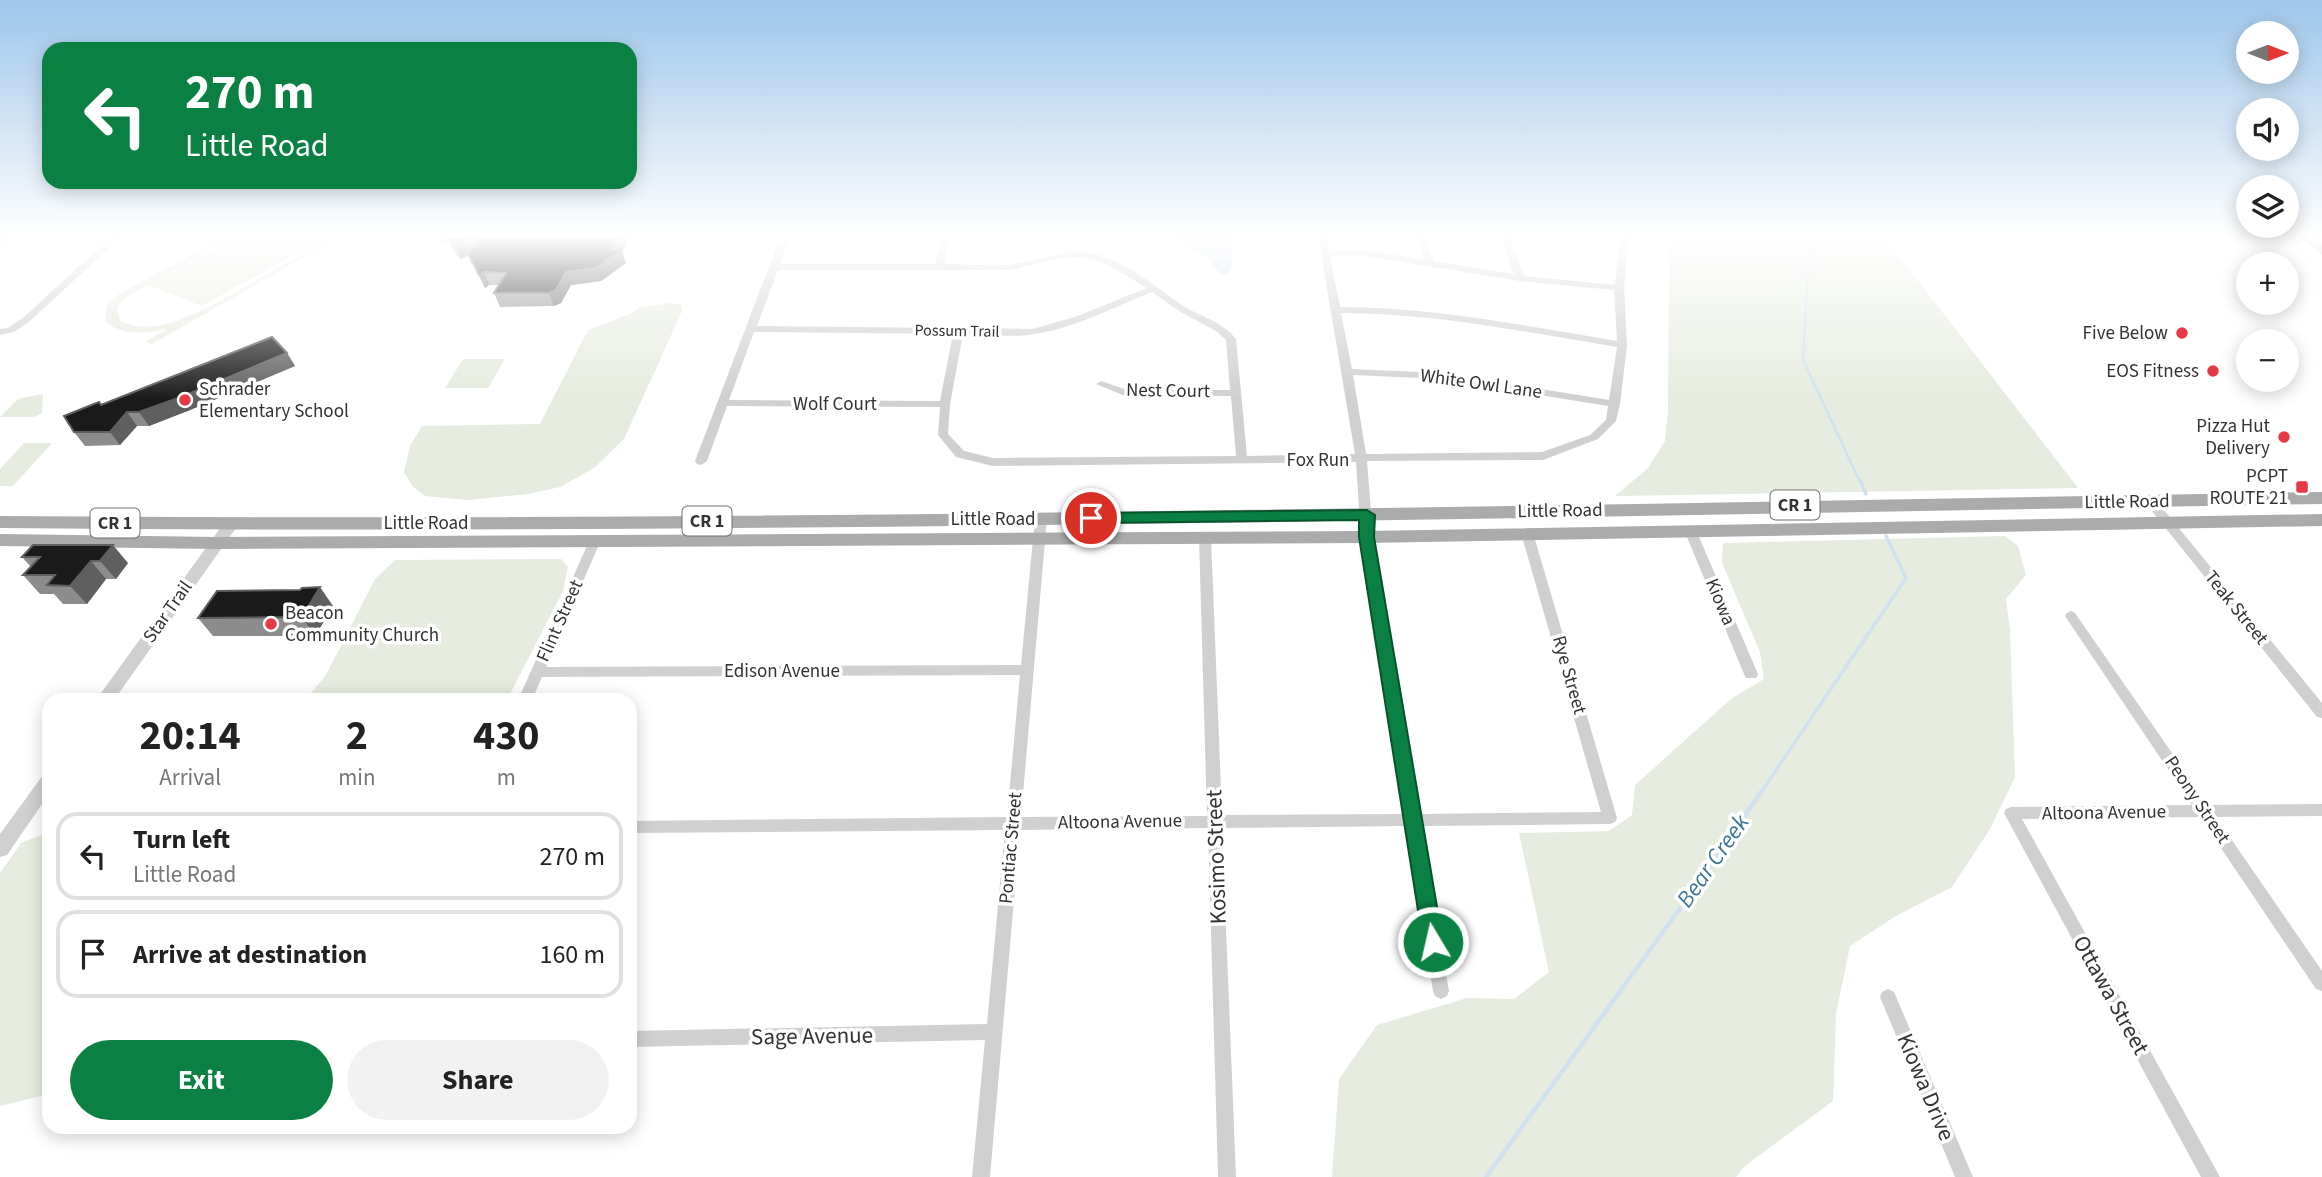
<!DOCTYPE html>
<meta charset="utf-8">
<style>
:root{--surface:#fff;--page:#f2f2f2;--text:#222;--muted:#767676;--line:#e0e0e0;--accent:#0b8043}
body{margin:0;font-family:"Source Sans 3",sans-serif;background:var(--page);color:var(--text);height:100vh;display:flex;flex-direction:column;font-size:26px;white-space:nowrap}
*{box-sizing:border-box;margin:0}
p{font-size:23px;color:var(--muted)}
.icon{flex:none;width:38px;height:38px;fill:none;stroke:currentColor;stroke-width:2;stroke-linecap:round;stroke-linejoin:round}
.map{position:relative;flex:1;overflow:hidden}
.panel{position:absolute;left:42px;top:693px;width:595px;height:441px;display:flex;flex-direction:column;background:var(--surface);border-radius:21px;box-shadow:0 4px 18px #0003}
.panel>*{flex:none}
.hud{position:absolute;left:42px;top:42px;width:595px;height:147px;border-radius:21px;box-shadow:0 4px 18px #0003;background:#0b8043;color:#fff;overflow:hidden}
.needle{width:46px;rotate:90deg}
.buttons{position:absolute;left:2236px;top:21px;display:grid;gap:14px}
.buttons a{display:grid;place-items:center;width:63px;height:63px;border-radius:50%;background:var(--surface);box-shadow:0 4px 18px #0003;font-size:35px}
.pin{position:absolute;display:grid;place-items:center;width:60px;height:60px;color:#fff;margin:-30px;border:4px solid #fff;border-radius:50%;box-shadow:0 2px 7px #0007}
.me{position:absolute;width:77px;margin:-38px;rotate:351deg;stroke-linejoin:round;filter:drop-shadow(0 0 5px #0008)}
.turn{display:flex;align-items:center;gap:24px;height:147px;padding:0 28px;font-size:32px}
.turn .icon{width:91px;height:91px;stroke-width:2.5}
.turn b{display:block;font-size:49px;line-height:60px}
.eta{display:flex;justify-content:space-evenly;align-items:center;height:119px;text-align:center}
.eta b{font-size:42px;font-weight:700;line-height:49px}
.primary-button{display:flex;gap:14px;margin-top:auto;padding:14px 28px}
.primary-button a{flex:1;height:80px;border-radius:42px;background:var(--accent);color:#fff;font-size:28px;font-weight:700;line-height:80px;text-align:center}
.primary-button a+a{background:var(--page);color:var(--text)}
ul{padding:0;list-style:none}
li{display:flex;align-items:center;gap:21px;height:88px;margin:0 14px 10px;padding:0 14px;border:4px solid var(--line);border-radius:21px}
li div{flex:1}
li b{display:block;font-size:26px}
li em{font-style:normal}
.map>svg:first-child{display:block}
.green{fill:#e6ecdf}
.water{fill:#cfe2ee}
.lines{fill:none;stroke-linecap:round;stroke-linejoin:round}
.stream-far2{stroke:#cfe2ee;stroke-width:2.5}
.stream-far1{stroke:#cfe2ee;stroke-width:3.5}
.stream{stroke:#cfe2ee;stroke-width:4.5}
.minor{fill:#d0d0d0;fill-rule:evenodd}
.tertiary{fill:#d0d0d0;fill-rule:evenodd}
.primary{fill:#ababab;fill-rule:evenodd}
.wall{fill:#8c8c8c}
.shaded-wall{fill:#5f5f5f}
.building{fill:#1a1a1a;stroke:#5f5f5f;stroke-width:2}
.route{fill:#0b8043;stroke:#07532c;stroke-width:2}
.poi-dot{fill:#e63946;stroke:#fff;stroke-width:2.5}
.labels{text-anchor:middle;dominant-baseline:central;stroke-width:7;stroke-linejoin:round;paint-order:stroke}
.far-street-label{font-size:16px;fill:#333;stroke:#fff}
.shield{fill:#fff;stroke:#707070;stroke-width:2}
.shield-label{font-size:18px;font-weight:bold;fill:#333}
.poi-label{font-size:19px;fill:#333;stroke:#fff;text-anchor:end}
.street-label{font-size:19px;fill:#333;stroke:#fff}
.near-street-label{font-size:23px;fill:#333;stroke:#fff}
.near-water-label{font-size:24px;font-style:italic;fill:#3f7597;stroke:#fff}
</style>
<div class="map">
<svg width="2322" height="1177" viewBox="0 0 2322 1177">
<rect width="100%" height="100%" fill="#fff"/>
<path class="green" d="M229 235H238L125 298 117 308 120 320C158 345 230 294 263 276 287 262 312 250 334 235H343L152 344 145 342 167 329C146 333 122 337 105 321L106 307 119 294Z
M243 235H308L322 240 202 306 148 285Z
M1669 235H1883L2078 488 1615 496 1648 468 1665 441 1668 411Z
M671 303 681 305 682 311 624 439 594 468 560 487 528 494 468 500 425 496 413 487 404 472 410 446 422 426 540 424 588 330 630 314 640 307Z
M463 359H505L488 388H445Z
M43 394 42 413 34 417H0L18 399Z
M24 443H52L13 486H0V469Z
M2005 536 2018 546 2026 575 2006 599 2010 631 2015 777 1990 829 1952 887 1896 916 1850 946 1836 1014 1833 1101 1746 1165 1736 1177H1332L1339 1079 1377 1025 1467 998 1514 999 1549 972 1519 833 1609 831 1632 815 1635 785 1731 699 1764 679 1760 652 1722 563 1723 543Z
M561 559 568 567 563 591 507 700H305L326 675 375 579 395 560Z
M49 832V1094L0 1106V873L21 843Z"/>
<path class="water" d="M1169 235H1230L1232 268 1228 275 1220 274 1207 257Z"/>
<g class="lines">
<path class="stream-far2" d="M1810 235 1803 360 1860 482"/>
<path class="stream-far1" d="M1860 480 1866 494
M1762 791 1906 578 1886 536"/>
<path class="stream" d="M1486 1177 1707 871 1763 789"/>
<path class="minor" d="M4 235H14L0 247V239Z
M113 235H123L30 321 14 332 0 335V329L8 328 24 317Z
M781 235H790L780 264H935L940 235H949L944 264C967 264 992 267 1014 264 1044 259 1068 247 1099 255 1130 264 1155 287 1182 305 1200 317 1222 321 1236 339L1247 456 1355 454 1318 235H1327L1329 250H1366L1424 260 1416 235H1425L1434 261 1514 274 1500 235H1509L1524 276 1615 285 1620 235H1629L1624 288 1627 345 1620 404 1616 421 1598 439 1543 460 1367 461 1373 537 1419 814 1601 812 1521 533 1527 529 1533 533 1617 818 1615 822 1610 824 1421 826 1449 991 1447 996 1441 999 1435 996 1433 991 1407 826 1222 828 1236 1177H1218L1208 828 1020 830 990 1177H972L985 1040 630 1047V1031L987 1024 1005 830 630 833V821L1007 817 1020 675 542 677 532 700H518L590 539 594 538 600 542 546 667 1021 665 1035 518 1041 514 1045 515 1047 518 1021 817 1207 816 1199 537 1205 533 1209 534 1211 537 1222 815 1405 814 1361 537 1356 462 993 466 956 457 938 435 940 407 727 406 707 461 701 465 697 464 695 461ZM1330 256H1366L1520 281 1614 290 1617 341C1525 326 1434 307 1340 307ZM1080 257 1108 265 1147 288 1075 317 1032 329 757 326 778 270H1010L1062 258ZM1152 292 1179 311 1216 331 1226 340 1230 390 1124 389 1101 381 1096 384 1123 395 1231 396 1236 456 993 458 964 451 948 434 950 404 963 334C986 334 1012 338 1034 334 1076 328 1114 307 1152 292ZM1341 313C1434 313 1525 332 1617 347L1609 400 1441 373 1352 369ZM754 332 953 334 940 401 729 400ZM1353 375 1441 379 1608 406 1606 420 1590 435 1542 452 1366 454Z
M2151 498 2155 499 2322 703V718L2317 717 2147 505 2145 502 2147 499Z
M1690 526 1696 530 1758 674 1756 678H1746L1744 674 1684 530Z
M2071 611 2075 613 2208 805 2322 804V816L2216 817 2322 971V991L2316 989 2200 817 2022 819 2220 1177H2201L2004 813 2006 809 2011 807 2192 805 2067 619 2065 616 2067 613Z
M1888 989 1894 992 1973 1177H1955L1880 997 1882 992Z"/>
<path class="tertiary" d="M231 519 238 524 236 528 114 700H96L226 520Z
M49 773V794L7 855 0 857V834L43 775Z"/>
<path class="primary" d="M2296 235H2312L2322 244V255Z
M2322 492V504C1548 517 774 535 0 528V516C774 522 1548 505 2322 492Z
M2322 514V526L1367 543 216 549 0 546V534L216 537 1367 531Z"/>
</g>
<path class="wall" d="M439 235H630L622 252 626 263 601 281 571 285 561 303 554 306 500 307 494 293 498 285H489L485 288 469 255 461 259 454 252 449 242H442Z
M287 353 295 366 190 410 149 426H137L120 445 85 446 74 432 101 405Z
M33 545 128 563 116 579H106L87 604H63L54 594H40L23 575 31 567 22 557Z
M333 606 315 636H213L198 618Z"/>
<path class="shaded-wall" d="M480 235H484L489 247 461 259 456 245Z
M619 235H630L622 252 626 263 601 281 571 285 561 303 554 306 549 293 566 272 611 250Z
M484 272 489 285 485 288 479 275Z
M287 353 295 366 190 410 149 426 139 412Z
M127 412 137 426 120 445 110 432Z
M113 545 128 563 116 579 100 561Z
M91 561 106 579 87 604 70 586Z
M320 587 333 606 315 636 302 617Z"/>
<path class="building" d="M450 235H480L456 245 448 239Z
M483 235H619L611 250H621L596 268 566 272 556 290 549 293H494L506 273 484 272 479 275 468 254Z
M272 337 287 353 181 397 139 412H127L110 432H74L64 416 99 402 101 405Z
M33 545H113L100 561H91L70 586 47 585 55 575H23L40 557H22Z
M320 587 302 617 198 618 217 591 300 590 302 588Z"/>
<linearGradient id="sky" x2="0" y2="1"><stop stop-color="#9ec6ea"/><stop offset="0.59" stop-color="#fff"/><stop offset="1" stop-color="#fff" stop-opacity="0"/></linearGradient>
<rect width="2322" height="400" fill="url(#sky)"/>
<path class="route" d="M1367 510 1375 515 1374 537 1443 942 1440 948 1433 951 1426 948 1423 942 1359 537V520L1091 523 1083 518 1091 513Z"/>
<g class="poi-dot">
<circle cx="2182" cy="333" r="7"/>
<circle cx="2213" cy="371" r="7"/>
<circle cx="185" cy="400" r="7"/>
<circle cx="2284" cy="437" r="7"/>
<rect x="2295" y="480" width="14" height="14" rx="3.5"/>
<circle cx="271" cy="624" r="7"/>
</g>
<g class="labels">
<g class="far-street-label">
<text transform="translate(957 331) rotate(1)">Possum Trail</text>
</g>
<g class="shield">
<rect x="1770.5" y="490.5" width="49" height="29" rx="5"/>
<rect x="682.5" y="506.5" width="49" height="29" rx="5"/>
<rect x="90.5" y="508.5" width="49" height="29" rx="5"/>
</g>
<g class="shield-label">
<text x="1795" y="505">CR 1</text>
<text x="707" y="521">CR 1</text>
<text x="115" y="523">CR 1</text>
</g>
<g class="poi-label">
<text x="2168" y="333">Five Below</text>
<text x="2199" y="371">EOS Fitness</text>
<text x="199" y="389" text-anchor="start">Schrader<tspan x="199" dy="22">Elementary School</tspan></text>
<text x="2270" y="426">Pizza Hut<tspan x="2270" dy="22">Delivery</tspan></text>
<text x="2288" y="476">PCPT<tspan x="2288" dy="22">ROUTE 21</tspan></text>
<text x="285" y="613" text-anchor="start">Beacon<tspan x="285" dy="22">Community Church</tspan></text>
</g>
<g class="street-label">
<text transform="translate(1481 384) rotate(8)">White Owl Lane</text>
<text transform="translate(1168 391) rotate(1)">Nest Court</text>
<text x="835" y="404">Wolf Court</text>
<text x="1318" y="460">Fox Run</text>
<text transform="translate(2127 502) rotate(-1)">Little Road</text>
<text transform="translate(1560 511) rotate(-1)">Little Road</text>
<text x="993" y="519">Little Road</text>
<text x="426" y="523">Little Road</text>
<text transform="translate(1720 602) rotate(67)">Kiowa</text>
<text transform="translate(2236 608) rotate(51)">Teak Street</text>
<text transform="translate(168 612) rotate(-55)">Star Trail</text>
<text transform="translate(560 621) rotate(-66)">Flint Street</text>
<text x="782" y="671">Edison Avenue</text>
<text transform="translate(1569 675) rotate(74)">Rye Street</text>
<text transform="translate(2197 800) rotate(56)">Peony Street</text>
<text transform="translate(2104 813) rotate(-1)">Altoona Avenue</text>
<text transform="translate(1120 822) rotate(-1)">Altoona Avenue</text>
<text transform="translate(1011 848) rotate(-85)">Pontiac Street</text>
</g>
<g class="near-street-label">
<text transform="translate(1216 857) rotate(-92)">Kosimo Street</text>
<text transform="translate(2111 995) rotate(61)">Ottawa Street</text>
<text transform="translate(812 1036) rotate(-1)">Sage Avenue</text>
<text transform="translate(1926 1087) rotate(67)">Kiowa Drive</text>
</g>
<g class="near-water-label">
<text transform="translate(1713 861) rotate(-55)">Bear Creek</text>
</g>
</g>
</svg>
<div class="buttons">
<a><svg class="needle" viewBox="-14 -14 28 28"><path d="M0-13l5 13h-10z" fill="#e53935"/><path d="M0 13l5-13h-10z" fill="#767676"/></svg></a>
<a><svg class="icon" aria-label="sound" viewBox="0 0 24 24"><path d="M4 9h4l5-4v14l-5-4H4zM17 9q2 3 0 6"/></svg></a>
<a><svg class="icon" aria-label="layers" viewBox="0 0 24 24"><path d="M12 4l9 5-9 5-9-5zM3 14l9 5 9-5"/></svg></a>
<a>+</a>
<a>−</a>
</div>
<div class="pin" style="left:1091px;top:518px;background:#d93025"><svg class="icon" aria-label="arrive" viewBox="0 0 24 24"><path d="M6 21V4h12l-3 4 3 4H6"/></svg></div>
<svg class="me" style="left:1433px;top:942px" viewBox="-20 -20 40 40"><circle r="17" fill="#0b8043" stroke="#fff" stroke-width="3"/><path d="M0-11L8 9 0 5-8 9z" fill="#fff"/></svg>
<div class="hud">
<div class="turn"><svg class="icon" aria-label="left" viewBox="0 0 24 24"><path d="M17 20v-9H6M10 6l-5 5 5 5"/></svg><div><b>270 m</b>Little Road</div></div>
</div>
<section class="panel">
<div class="eta">
<div><b>20:14</b><p>Arrival</p></div>
<div><b>2</b><p>min</p></div>
<div><b>430</b><p>m</p></div>
</div>
<ul>
<li><svg class="icon" aria-label="left" viewBox="0 0 24 24"><path d="M17 20v-9H6M10 6l-5 5 5 5"/></svg><div><b>Turn left</b><p>Little Road</p></div><em>270 m</em></li>
<li><svg class="icon" aria-label="arrive" viewBox="0 0 24 24"><path d="M6 21V4h12l-3 4 3 4H6"/></svg><div><b>Arrive at destination</b></div><em>160 m</em></li>
</ul>
<div class="primary-button"><a>Exit</a><a>Share</a></div>
</section>
</div>
